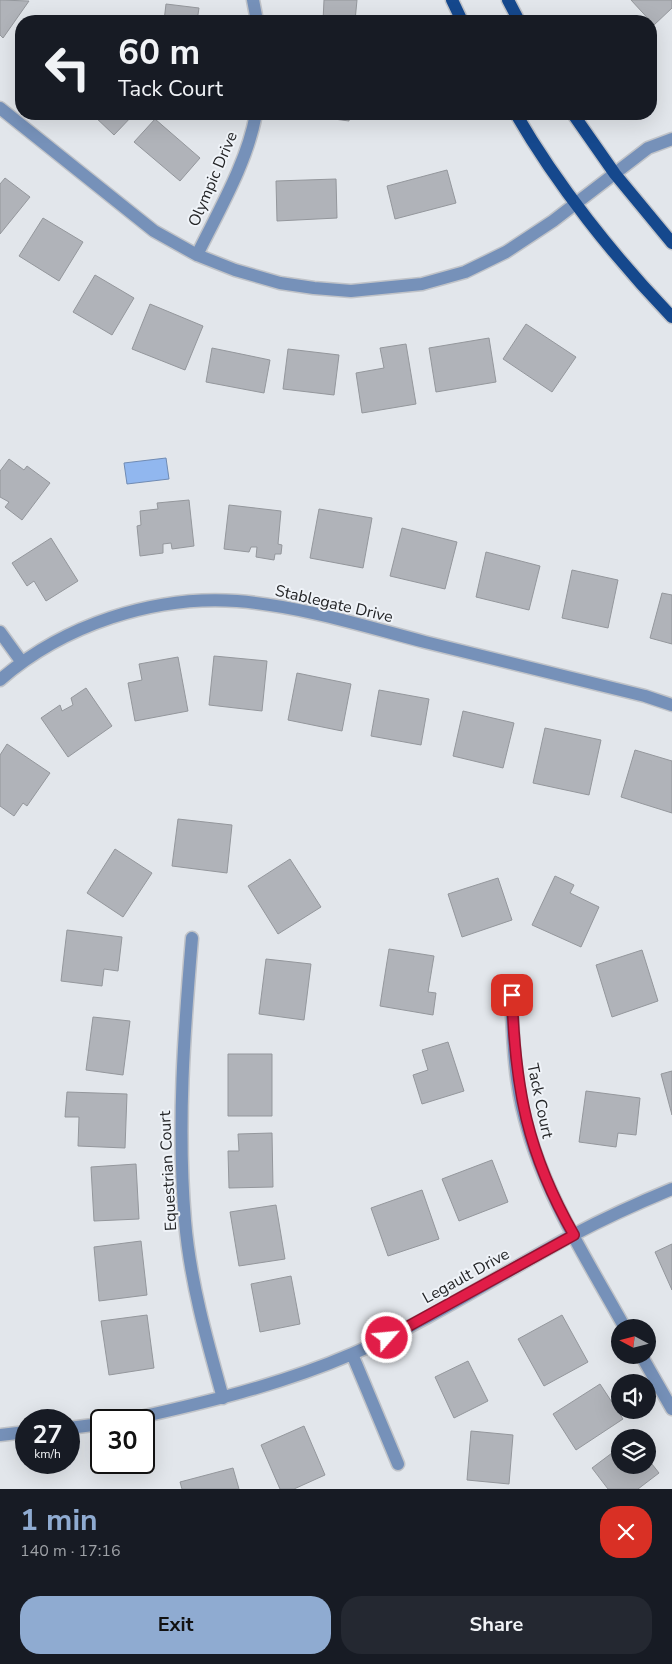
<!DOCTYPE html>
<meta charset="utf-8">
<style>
:root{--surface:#171b24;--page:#242831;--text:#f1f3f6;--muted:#9ea1a6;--accent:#8fabd1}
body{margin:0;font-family:"Nunito Sans",sans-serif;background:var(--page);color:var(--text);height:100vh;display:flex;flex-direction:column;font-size:19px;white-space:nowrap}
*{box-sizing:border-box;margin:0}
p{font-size:16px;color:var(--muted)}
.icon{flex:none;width:28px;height:28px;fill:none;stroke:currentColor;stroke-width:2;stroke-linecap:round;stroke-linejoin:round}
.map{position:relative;height:1489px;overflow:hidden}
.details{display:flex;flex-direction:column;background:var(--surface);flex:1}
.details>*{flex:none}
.hud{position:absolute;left:15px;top:15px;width:642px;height:105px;border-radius:20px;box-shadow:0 5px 20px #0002;background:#171b24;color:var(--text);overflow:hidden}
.needle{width:32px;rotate:277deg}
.buttons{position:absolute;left:611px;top:1319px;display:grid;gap:10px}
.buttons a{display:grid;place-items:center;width:45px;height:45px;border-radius:50%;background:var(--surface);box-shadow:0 5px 20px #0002;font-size:25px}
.speed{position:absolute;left:15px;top:1409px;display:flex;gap:10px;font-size:25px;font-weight:700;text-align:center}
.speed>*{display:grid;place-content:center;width:65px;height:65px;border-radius:50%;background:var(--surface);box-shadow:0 5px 20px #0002;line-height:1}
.speed small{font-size:12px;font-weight:400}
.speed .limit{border:2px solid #111;border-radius:8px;background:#fff;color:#111}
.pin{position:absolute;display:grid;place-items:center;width:42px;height:42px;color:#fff;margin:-21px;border-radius:10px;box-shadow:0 2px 8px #0006}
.me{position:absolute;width:55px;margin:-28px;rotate:63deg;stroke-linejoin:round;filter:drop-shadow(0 0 4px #0008)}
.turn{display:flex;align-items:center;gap:18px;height:105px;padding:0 20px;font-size:22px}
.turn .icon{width:65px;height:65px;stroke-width:2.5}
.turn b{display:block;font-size:35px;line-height:42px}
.round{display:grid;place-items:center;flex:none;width:52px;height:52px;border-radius:20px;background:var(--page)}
.overview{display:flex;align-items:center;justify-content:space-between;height:85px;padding:0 20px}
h1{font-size:30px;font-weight:700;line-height:38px;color:var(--accent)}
.action{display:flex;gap:10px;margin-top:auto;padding:10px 20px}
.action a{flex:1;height:58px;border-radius:20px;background:var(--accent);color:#111;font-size:20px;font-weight:700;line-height:58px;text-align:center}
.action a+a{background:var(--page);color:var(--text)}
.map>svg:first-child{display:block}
.water{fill:#91b7ef;stroke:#708bb3}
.building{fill:#b0b3b9;stroke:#94979c}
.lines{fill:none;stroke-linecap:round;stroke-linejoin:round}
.street-casing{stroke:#c0c3c8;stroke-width:15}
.primary-casing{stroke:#c0c3c8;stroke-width:15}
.street{stroke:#7691b9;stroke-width:12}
.primary{stroke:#15488d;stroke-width:12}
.route-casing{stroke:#92132f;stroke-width:12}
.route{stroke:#e11d48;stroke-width:9}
.labels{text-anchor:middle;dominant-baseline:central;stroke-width:4;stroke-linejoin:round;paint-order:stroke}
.street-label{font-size:16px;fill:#232426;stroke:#eff3f8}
</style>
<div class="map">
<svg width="672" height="1489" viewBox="0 0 672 1489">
<rect width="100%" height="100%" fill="#e2e6eb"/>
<path class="water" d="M166 458 169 479 127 484 124 463Z"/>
<path class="building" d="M0 0 29 1 3 38 0 35Z
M324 0H357L355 21H323Z
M631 0H672V8L654 25Z
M166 4 199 8 197 21H164Z
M92 114H134L114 135Z
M319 114H350L349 121 319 117Z
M155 119 200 158 180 181 134 142Z
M447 170 456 203 395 219 387 186Z
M5 178 30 197 0 234V184Z
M336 179 337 218 277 221 276 181Z
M43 218 83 242 59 281 19 256Z
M95 275 134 298 112 335 73 312Z
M150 304 203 326 185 370 132 349Z
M526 324 576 357 552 392 503 359Z
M489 338 496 382 436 392 429 348Z
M406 344 416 404 362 413 356 373 384 368 380 348Z
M212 348 270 360 264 393 206 382Z
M288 349 339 355 334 395 283 389Z
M9 459 24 470 27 466 50 483 22 520 5 507 9 502 0 497V471Z
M189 500 194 546 172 549 171 543 163 544V553L140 556 137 526 141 525 140 511 158 509 157 503Z
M229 505 281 511 278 544 282 545 281 554H275L274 560 256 557 257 547H251L249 552 224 549Z
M319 509 372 518 363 568 310 558Z
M402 528 457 542 445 589 390 576Z
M51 538 78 581 46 601 34 581 27 586 12 563Z
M486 552 540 566 529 610 476 597Z
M572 570 618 580 608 628 562 618Z
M662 593 672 595V644L650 638Z
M214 656 267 661 262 711 209 705Z
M178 657 188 711 135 721 128 683 142 680 139 664Z
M297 673 351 684 342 731 288 720Z
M86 688 112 726 68 757 41 718 60 705 62 711 73 705 71 698Z
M379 690 429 699 421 745 371 736Z
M463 711 514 723 503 768 453 756Z
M545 728 601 740 589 795 533 783Z
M7 744 50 773 27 806 23 803 14 816 0 806V755Z
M635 750 672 761V813L621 797Z
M178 819 232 825 227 873 172 866Z
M115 849 152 873 123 917 87 893Z
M290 859 321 907 278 934 248 886Z
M555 876 574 885 570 893 599 907 581 947 532 925Z
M498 878 512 920 462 937 448 894Z
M67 930 122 937 118 971 104 969 102 986 61 981Z
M389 949 434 956 428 992 436 993 433 1015 380 1006Z
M642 950 658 1001 612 1017 596 965Z
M266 959 311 964 304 1020 259 1014Z
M93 1017 130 1021 123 1075 86 1070Z
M448 1042 464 1091 422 1104 413 1075 428 1070 422 1050Z
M228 1054H272V1116H228Z
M672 1071V1115L661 1074Z
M586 1091 640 1098 636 1135 618 1133 616 1147 579 1142Z
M67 1092 127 1094 125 1148 78 1146 79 1117H65Z
M272 1133 273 1187 229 1188 228 1151H239L238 1134Z
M492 1160 508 1202 459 1221 442 1179Z
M136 1164 139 1219 94 1221 91 1167Z
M422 1190 439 1239 388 1256 371 1208Z
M276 1205 285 1259 239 1266 230 1212Z
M141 1241 147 1295 99 1301 94 1247Z
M672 1244V1290L655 1252Z
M291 1276 300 1324 260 1332 251 1284Z
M147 1315 154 1368 109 1375 101 1321Z
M562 1315 588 1362 544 1386 518 1339Z
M468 1361 488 1401 454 1418 435 1377Z
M600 1384 623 1419 576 1450 553 1414Z
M304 1426 325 1475 294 1489H280L261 1445Z
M471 1431 513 1435 509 1484 467 1480Z
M620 1447V1465H648V1459L659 1473 638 1489H608L592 1468Z
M233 1468 239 1489H182L180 1482Z"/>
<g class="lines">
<defs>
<path id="street" d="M253 0 257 21
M0 108 154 231 197 255 235 270 280 283 314 288 351 291 422 284 465 272 506 252 553 221 648 148 672 139
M197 255C219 210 247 163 256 114
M0 632 21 661
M0 680C63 625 154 595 237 601 301 606 364 626 425 642 499 660 572 678 645 696L672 705
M192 938C184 1032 177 1126 185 1221 190 1281 207 1341 223 1398
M511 995C513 1037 514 1079 525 1119 544 1194 588 1261 625 1328
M352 1354 398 1464
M641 1355 672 1409
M127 1420C204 1403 280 1385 352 1354 429 1321 499 1275 573 1235 605 1218 638 1203 672 1189
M69 1428 101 1424
M0 1435 26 1432"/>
<path id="primary" d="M452 0 462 21
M508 0 519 21
M516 114C557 185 615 258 672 317
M573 114 615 174 672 243"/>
</defs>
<use href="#street" class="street-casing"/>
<use href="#primary" class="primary-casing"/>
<use href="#street" class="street"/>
<use href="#primary" class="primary"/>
</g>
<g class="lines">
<defs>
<path id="route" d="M387 1338 574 1235C527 1153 515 1088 512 995"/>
</defs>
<use href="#route" class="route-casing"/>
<use href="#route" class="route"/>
</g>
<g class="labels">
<g class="street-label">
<text transform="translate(213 179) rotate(-67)">Olympic Drive</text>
<text transform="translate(334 604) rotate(13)">Stablegate Drive</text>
<text transform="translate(540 1101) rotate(78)">Tack Court</text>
<text transform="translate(168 1171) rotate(-93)">Equestrian Court</text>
<text transform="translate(466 1276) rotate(-29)">Legault Drive</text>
</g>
</g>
</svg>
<div class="buttons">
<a><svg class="needle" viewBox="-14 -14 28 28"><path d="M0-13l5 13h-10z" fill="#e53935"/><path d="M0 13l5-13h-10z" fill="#9ea1a6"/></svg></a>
<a><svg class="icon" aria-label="sound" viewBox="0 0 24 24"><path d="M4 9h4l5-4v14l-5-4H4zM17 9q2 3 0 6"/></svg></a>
<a><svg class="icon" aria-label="layers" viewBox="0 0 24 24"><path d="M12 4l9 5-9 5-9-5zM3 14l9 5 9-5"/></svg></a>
</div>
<div class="speed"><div>27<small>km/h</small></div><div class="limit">30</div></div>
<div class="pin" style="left:512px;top:995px;background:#d93025"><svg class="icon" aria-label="arrive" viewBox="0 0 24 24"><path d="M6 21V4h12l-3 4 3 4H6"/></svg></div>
<svg class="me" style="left:387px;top:1338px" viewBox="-20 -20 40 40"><circle r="17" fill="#e11d48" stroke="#fff" stroke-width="3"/><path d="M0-11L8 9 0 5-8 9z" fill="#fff"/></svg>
<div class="hud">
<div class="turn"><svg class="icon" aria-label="left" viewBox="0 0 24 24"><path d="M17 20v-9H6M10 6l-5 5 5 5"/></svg><div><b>60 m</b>Tack Court</div></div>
</div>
</div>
<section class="details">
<div class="overview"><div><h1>1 min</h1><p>140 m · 17:16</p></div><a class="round" style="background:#d93025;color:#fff"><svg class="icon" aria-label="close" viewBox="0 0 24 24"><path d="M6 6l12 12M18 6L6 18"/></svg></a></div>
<div class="action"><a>Exit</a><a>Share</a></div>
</section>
